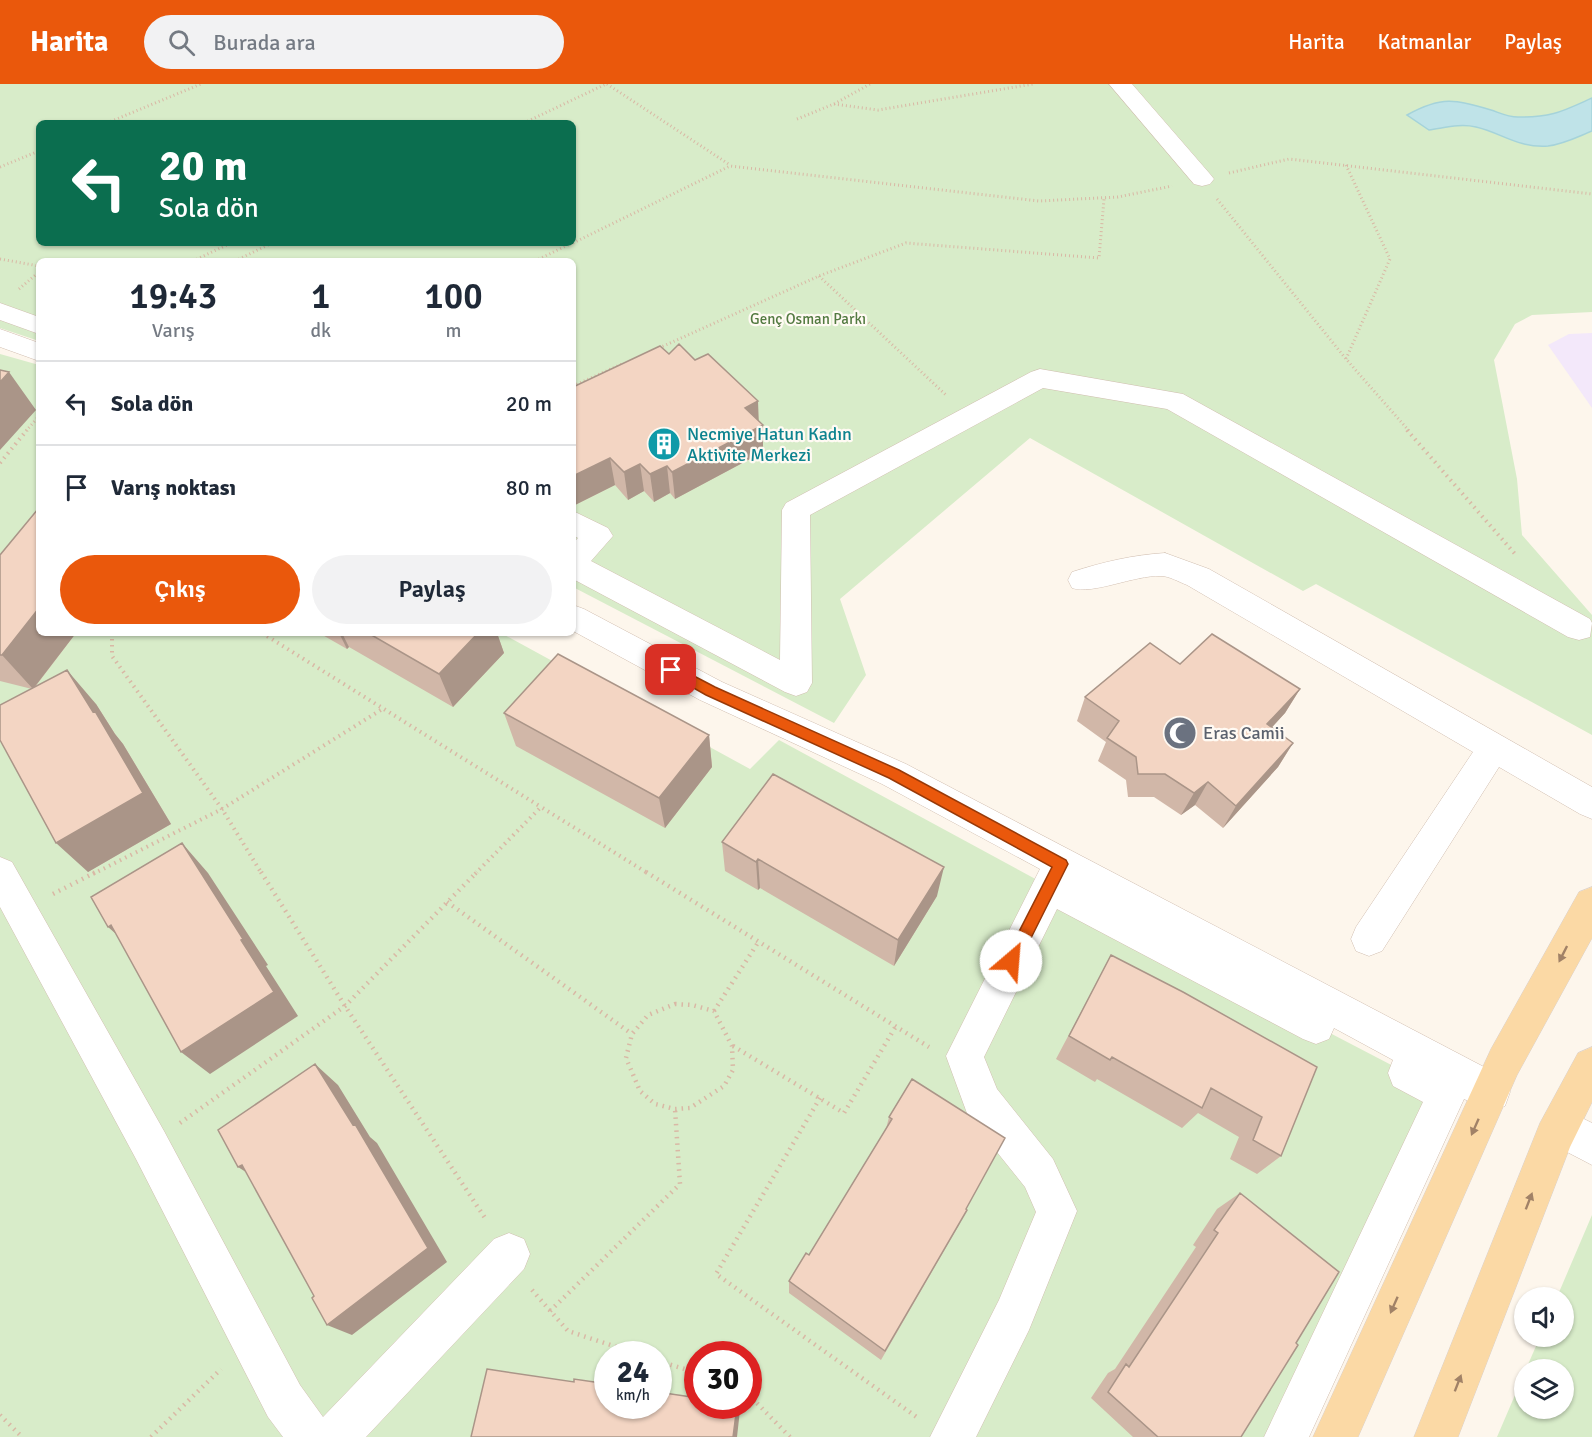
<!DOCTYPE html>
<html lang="tr">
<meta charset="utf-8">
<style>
:root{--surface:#fff;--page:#f2f2f3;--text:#1f2937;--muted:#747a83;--line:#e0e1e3;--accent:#ea580c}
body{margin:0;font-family:Signika,sans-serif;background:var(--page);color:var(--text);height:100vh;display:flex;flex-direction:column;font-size:22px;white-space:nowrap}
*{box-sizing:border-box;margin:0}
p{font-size:20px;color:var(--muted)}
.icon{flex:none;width:33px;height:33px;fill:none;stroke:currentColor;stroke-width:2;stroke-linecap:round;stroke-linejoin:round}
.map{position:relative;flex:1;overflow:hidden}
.details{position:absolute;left:36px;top:174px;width:540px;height:378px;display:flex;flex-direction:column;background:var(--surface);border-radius:9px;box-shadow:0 2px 4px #0004}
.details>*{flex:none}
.guide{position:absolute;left:36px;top:36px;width:540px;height:126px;border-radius:9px;box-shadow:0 2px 4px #0004;background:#0b6e4f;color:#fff;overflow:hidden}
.controls{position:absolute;left:1514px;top:1203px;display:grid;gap:12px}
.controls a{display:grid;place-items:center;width:60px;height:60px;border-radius:50%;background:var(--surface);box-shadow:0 2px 4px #0004;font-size:30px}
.speed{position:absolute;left:594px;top:1257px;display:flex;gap:12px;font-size:30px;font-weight:700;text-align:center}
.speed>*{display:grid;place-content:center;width:78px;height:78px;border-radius:50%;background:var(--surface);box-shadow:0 2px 4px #0004;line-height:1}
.speed small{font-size:15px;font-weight:400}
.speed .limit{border:9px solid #d22;background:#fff;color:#111}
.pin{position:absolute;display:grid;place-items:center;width:51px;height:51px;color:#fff;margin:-26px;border-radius:12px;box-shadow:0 3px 9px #0006}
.me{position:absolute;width:66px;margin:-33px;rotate:27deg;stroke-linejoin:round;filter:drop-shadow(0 0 4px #0008)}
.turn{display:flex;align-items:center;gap:21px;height:126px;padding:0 24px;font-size:27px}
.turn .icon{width:78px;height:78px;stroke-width:2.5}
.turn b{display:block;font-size:42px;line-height:51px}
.eta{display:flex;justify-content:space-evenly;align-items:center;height:102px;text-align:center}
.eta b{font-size:36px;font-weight:600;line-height:42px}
.action{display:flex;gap:12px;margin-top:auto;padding:12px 24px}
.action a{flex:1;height:69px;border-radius:36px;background:var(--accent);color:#fff;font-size:24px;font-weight:600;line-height:69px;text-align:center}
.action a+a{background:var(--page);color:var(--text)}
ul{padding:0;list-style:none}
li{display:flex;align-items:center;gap:18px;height:84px;padding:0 24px;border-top:2px solid var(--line)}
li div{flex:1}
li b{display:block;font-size:22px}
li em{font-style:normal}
header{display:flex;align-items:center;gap:36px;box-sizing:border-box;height:84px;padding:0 30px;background:var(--accent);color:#fff}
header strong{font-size:28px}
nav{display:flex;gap:33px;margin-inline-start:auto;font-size:21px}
.search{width:420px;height:54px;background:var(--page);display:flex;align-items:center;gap:15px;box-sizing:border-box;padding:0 21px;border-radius:33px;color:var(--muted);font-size:22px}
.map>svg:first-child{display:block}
.education{fill:#f3e8fa}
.green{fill:#d8ecc9;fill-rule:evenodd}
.water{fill:#bfe3e8;stroke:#a5d3da;stroke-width:1.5}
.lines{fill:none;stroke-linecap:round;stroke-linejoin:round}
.minor-casing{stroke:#d1beb0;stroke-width:1}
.major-casing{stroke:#dad1cd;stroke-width:1}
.path-far2{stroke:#d9b8a5;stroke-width:3;stroke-dasharray:1 3;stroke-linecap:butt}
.path-far1{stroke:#d9b8a5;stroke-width:4;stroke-dasharray:1.5 4.5;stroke-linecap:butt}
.path{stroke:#d9b8a5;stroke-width:4.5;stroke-dasharray:1.5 5;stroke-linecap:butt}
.minor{fill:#fff;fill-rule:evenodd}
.major{fill:#fbd9a5;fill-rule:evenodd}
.wall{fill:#d1b7a8}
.shaded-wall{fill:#aa9588}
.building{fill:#f3d5c3;stroke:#aa9588;stroke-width:1.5}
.oneway{fill:#a18267}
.route{fill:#ea580c;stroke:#983908;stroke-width:1.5}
.labels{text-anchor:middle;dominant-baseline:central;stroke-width:4.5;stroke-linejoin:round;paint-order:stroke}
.far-park-label{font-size:15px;fill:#537a41;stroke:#fffaf3}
.culture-label{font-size:18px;fill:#0d838f;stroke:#fffaf3;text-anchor:start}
.worship-label{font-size:18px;fill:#5b616d;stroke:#fffaf3;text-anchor:start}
</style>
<header>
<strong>Harita</strong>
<div class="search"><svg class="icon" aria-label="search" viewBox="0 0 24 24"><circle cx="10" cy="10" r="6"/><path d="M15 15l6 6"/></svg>Burada ara</div>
<nav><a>Harita</a><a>Katmanlar</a><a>Paylaş</a></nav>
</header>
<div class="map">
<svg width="1592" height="1353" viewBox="0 0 1592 1353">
<rect width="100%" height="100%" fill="#fdf6ec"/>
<path class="education" d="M1592 249V324L1548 261 1569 250Z"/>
<path class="green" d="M0 0H1592V228L1532 231 1515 240 1494 276 1517 395 1522 451 1592 531V651L1316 500 1303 507 1030 354 840 515 866 591 834 639 573 503V177H39V257L0 244ZM39 39H573V159H39Z
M0 270 39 281V549H501L750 685 779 656 1065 811 1447 1010 1285 1353H0ZM608 1270H658V1322H608ZM698 1270H748V1322H698Z
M1592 1131V1353H1497L1524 1290V1324H1563V1286L1526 1285 1540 1253 1563 1252V1214L1557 1213Z"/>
<path class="water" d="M1592 14V47C1577 53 1564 60 1548 62 1517 64 1502 49 1476 43 1460 39 1444 44 1429 46L1407 31C1441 12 1456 15 1491 26 1500 29 1508 33 1518 33 1551 34 1563 27 1592 14Z"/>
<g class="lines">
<defs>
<path id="minor" d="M1109 0H1132L1210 90 1214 95 1210 100 1202 102 1194 100Z
M0 219 39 233V250L0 236Z
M0 245 39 259V277L0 263Z
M1040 285 1183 310 1590 535 1592 539 1590 553 1579 556 1568 553 1167 325 1043 304 810 431 812 599 807 608 796 612 785 608 573 495V459L578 454 573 451V427L608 444 613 452 591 477 780 576 782 426 786 419 1031 288Z
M1165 469 1209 485 1592 703V735L1580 730 1499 683 1382 867 1369 872 1356 867 1351 855 1356 843 1473 668 1187 501C1179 498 1169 492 1161 492 1134 491 1093 511 1072 504L1068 496 1072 488C1103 478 1133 471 1165 469Z
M573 521 584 525 722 598 906 680 1505 994 1510 1008 1505 1022 1491 1027 1464 1015 1309 1353H1264L1423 1018 1393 1002 1388 989 1393 976 1334 944 1329 955 1316 960 1303 955 1057 825 984 973 997 1005 1053 1075 1077 1127 1029 1246 976 1353H930L999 1216 1036 1128 1025 1103 968 1032 946 972 1040 785 882 700 700 616 573 547Z
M0 773 12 778 164 1047 300 1301 323 1333 494 1155 509 1149 524 1155 530 1170 524 1185 366 1353H283L268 1333 136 1075 0 823Z
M1560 1023 1592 1039V1081L1546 1057 1540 1043 1546 1029Z"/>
<path id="major" d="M1592 803V854L1517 991 1358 1353H1313L1491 965 1579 808Z
M1592 963V1018L1570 1063 1458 1353H1414L1540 1039 1578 969Z"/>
</defs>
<use href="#minor" class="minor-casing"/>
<use href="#major" class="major-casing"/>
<path class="path-far2" d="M607 0 730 81
M834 20 878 26 1033 0
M797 35 834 20 870 0
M107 39 201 0
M524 39 606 0
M1346 81 1390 175 1346 275
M0 83 39 67
M1229 89 1289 75 1592 110
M1217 115 1346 275 1409 347
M573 159 730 82 1039 117 1118 113 1172 102
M0 175 39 182
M193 177 231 159
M235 177 272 159
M535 177 572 159
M819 192 946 311
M19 205 39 188
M659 264 819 192 906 159 1099 174 1104 115
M573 302 622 280
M26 347 39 332"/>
<path class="path-far1" d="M1407 346 1515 470
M0 379 27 346
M112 549V572L222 725 262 790
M262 549 541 723
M93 790 222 725 384 624
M475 790 541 723 649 790"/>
<path class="path" d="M261 788 345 922 487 1137
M646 788 929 963
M53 810 96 788
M447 818 632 950
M675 920 692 921 714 927 732 962 733 986 724 1002 690 1024 675 1025 655 1020 640 1007 626 974 632 950 648 931Z
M714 927 759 857
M733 962 844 1029 896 942
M820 1014 716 1190 918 1334
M180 1039 345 922 477 788
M532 1206 568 1247 638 1270
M550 1227 680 1100 675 1025
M658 1277 698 1289
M748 1310 790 1353
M0 1331 22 1353
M151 1353 221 1285"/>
<use href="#minor" class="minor"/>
<use href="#major" class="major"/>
</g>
<path class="wall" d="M669 270 763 341V368L675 415 670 409 654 418 644 407 628 416 615 401 573 422Z
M0 471 76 549 35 603 96 620 115 650 123 660 171 740 88 788 32 605 0 597Z
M319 549H497L504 569 453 623 349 563 347 565Z
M1180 580 1300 605 1285 629 1271 644 1293 659 1278 683 1223 744 1195 721 1181 731 1154 713H1128L1126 696 1098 677 1106 658 1077 637 1085 613Z
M504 629 709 651 712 683 665 744 516 662Z
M722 758 937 812 894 882 760 804 758 806 725 787Z
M1111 871 1317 983 1281 1072 1257 1090 1230 1075 1239 1053 1198 1029 1182 1044 1097 995 1095 998 1056 975Z
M912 995 966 1125 959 1141 881 1276 789 1209V1197L809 1171 886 1045 889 1033Z
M1240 1109 1296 1259 1241 1353H1133L1091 1314 1108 1289 1115 1285 1196 1163 1193 1161 1217 1125Z"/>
<path class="shaded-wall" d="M9 288 36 326 0 366V298Z
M758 317 759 343 763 341V368L675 415 672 388 745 324Z
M610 374 615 401 573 422V392Z
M640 380 644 407 628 416 624 388Z
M667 382 670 409 654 418 650 390Z
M39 524V549H76L33 605 2 571Z
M339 549H342L349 563 347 565Z
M478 549H497L504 569 453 623 439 590Z
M67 586 96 620 115 650 123 660 171 740 88 788 56 759Z
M1300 605 1285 629 1253 664 1267 640Z
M709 651 712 683 665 744 659 714Z
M1293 659 1278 683 1223 744 1236 722Z
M1208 698 1195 721 1181 731 1194 709Z
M182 759 208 789 268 881 266 882 298 932 210 990 181 968 241 856Z
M758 775 760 804 758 806 756 778Z
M944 783 937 812 894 882 898 856Z
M111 841 139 870 108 843Z
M315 980 338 1001 370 1053 377 1059 447 1178 352 1251 327 1241 353 1041Z
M242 1081 266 1101 238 1083Z
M737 1322H738L740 1326 737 1353H733Z"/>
<path class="building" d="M679 260 695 276 708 270 758 317 745 324 763 341 672 388 667 382 650 390 640 380 624 388 610 374 573 392V303L660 262 669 270Z
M0 286 9 288 0 298Z
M38 425H39V524L2 571H0V471Z
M368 549H478L439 590Z
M1212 550 1300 605 1267 640 1293 659 1236 722 1208 698 1194 709 1165 690H1138L1136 673 1107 654 1119 637 1085 613 1150 559 1180 580Z
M558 570 709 651 659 714 504 629Z
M67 586 93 628 95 627 143 709 56 759 0 656V621Z
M773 690 944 783 898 856 758 775 756 778 722 758Z
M182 759 243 855 241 856 274 908 181 968 111 841 108 843 91 813Z
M1111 871 1183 908 1317 983 1281 1072 1253 1056 1262 1033 1211 1004 1202 1024 1112 973 1110 976 1069 952Z
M315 980 353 1041 355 1040 428 1164 327 1241 312 1214 314 1212 242 1081 238 1083 218 1046Z
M912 995 1005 1054 966 1125 967 1126 885 1267 789 1197 806 1169 809 1171 892 1035 889 1033Z
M1240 1109 1339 1188 1296 1259 1298 1261 1241 1353H1158L1108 1308 1126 1280 1129 1283 1218 1149 1214 1146Z
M487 1285 574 1298V1295L608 1300V1322H658V1308L698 1314V1322H737L733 1353H471Z"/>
<defs><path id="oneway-solid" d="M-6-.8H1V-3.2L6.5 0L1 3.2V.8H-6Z" transform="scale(1.5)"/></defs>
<g class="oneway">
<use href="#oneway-solid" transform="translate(1563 870) rotate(117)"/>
<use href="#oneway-solid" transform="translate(1475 1043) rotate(114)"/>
<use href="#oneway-solid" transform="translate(1529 1117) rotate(-69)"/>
<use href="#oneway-solid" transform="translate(1394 1221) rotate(114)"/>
<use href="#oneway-solid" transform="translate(1458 1299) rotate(-69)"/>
</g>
<path class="route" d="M671 580 715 603 899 686 1066 776 1068 780 1017 882 1011 884 1006 882 1004 877 1052 783 889 694 706 611 667 589 665 586 667 582Z"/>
<defs>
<symbol id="building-disc" viewBox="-11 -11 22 22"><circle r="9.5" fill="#0f9aa8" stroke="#fffaf3"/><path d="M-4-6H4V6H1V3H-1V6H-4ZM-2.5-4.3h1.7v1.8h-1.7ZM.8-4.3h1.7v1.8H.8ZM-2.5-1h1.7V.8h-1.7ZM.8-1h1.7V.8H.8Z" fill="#fff"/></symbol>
<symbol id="mosque-disc" viewBox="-11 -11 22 22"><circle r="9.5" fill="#6b7280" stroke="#fffaf3"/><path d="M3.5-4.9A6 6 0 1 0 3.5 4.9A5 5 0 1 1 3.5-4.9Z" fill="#fff"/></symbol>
</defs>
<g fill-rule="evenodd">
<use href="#building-disc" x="645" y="341" width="38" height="38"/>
<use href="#mosque-disc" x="1161" y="630" width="38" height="38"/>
</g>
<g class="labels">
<g class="far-park-label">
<text x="808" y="235">Genç Osman Parkı</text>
</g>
<g class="culture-label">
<text x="687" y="350">Necmiye Hatun Kadın<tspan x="687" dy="21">Aktivite Merkezi</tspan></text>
</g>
<g class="worship-label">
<text x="1203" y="649">Eras Camii</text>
</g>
</g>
</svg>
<div class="controls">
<a><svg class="icon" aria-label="sound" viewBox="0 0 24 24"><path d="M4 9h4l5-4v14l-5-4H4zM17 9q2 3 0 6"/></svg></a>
<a><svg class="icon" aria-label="layers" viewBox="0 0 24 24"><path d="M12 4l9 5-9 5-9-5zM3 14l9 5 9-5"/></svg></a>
</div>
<div class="speed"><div>24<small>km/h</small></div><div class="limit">30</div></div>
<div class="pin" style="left:671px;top:586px;background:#d93025"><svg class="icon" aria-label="arrive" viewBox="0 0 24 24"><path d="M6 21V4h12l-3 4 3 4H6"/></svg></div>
<svg class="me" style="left:1011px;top:877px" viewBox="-20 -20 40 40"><circle r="19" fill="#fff"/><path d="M0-13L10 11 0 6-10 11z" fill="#ea580c"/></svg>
<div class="guide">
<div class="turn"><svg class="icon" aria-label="left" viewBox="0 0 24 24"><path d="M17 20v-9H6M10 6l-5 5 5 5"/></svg><div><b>20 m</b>Sola dön</div></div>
</div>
<section class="details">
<div class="eta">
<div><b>19:43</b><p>Varış</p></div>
<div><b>1</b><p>dk</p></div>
<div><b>100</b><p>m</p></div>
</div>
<ul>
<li><svg class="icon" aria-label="left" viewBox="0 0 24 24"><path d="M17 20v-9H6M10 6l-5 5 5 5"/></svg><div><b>Sola dön</b></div><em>20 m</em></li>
<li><svg class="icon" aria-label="arrive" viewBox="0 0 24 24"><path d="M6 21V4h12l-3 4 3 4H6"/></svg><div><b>Varış noktası</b></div><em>80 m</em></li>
</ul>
<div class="action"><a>Çıkış</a><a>Paylaş</a></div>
</section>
</div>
